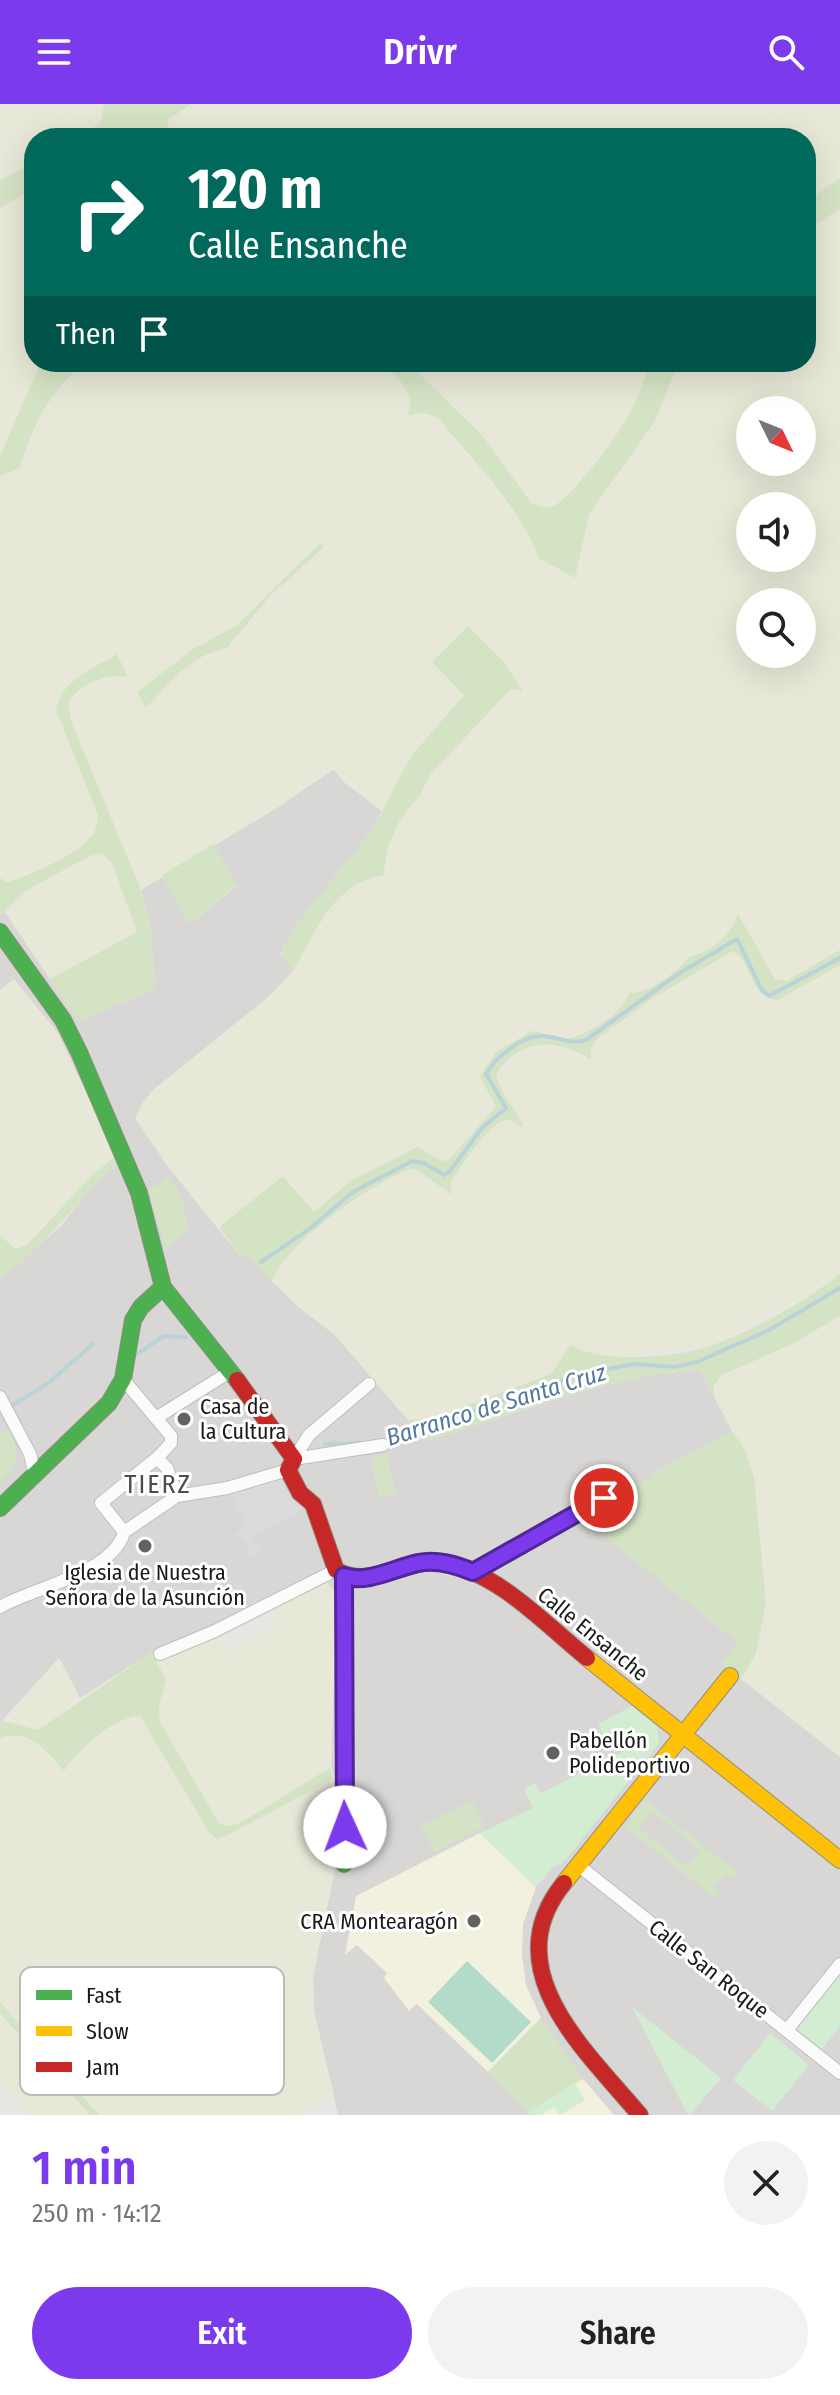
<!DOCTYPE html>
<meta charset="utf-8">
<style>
:root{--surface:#fff;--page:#f2f2f2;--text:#222;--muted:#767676;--accent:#7c3aed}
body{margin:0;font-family:"Fira Sans Condensed",sans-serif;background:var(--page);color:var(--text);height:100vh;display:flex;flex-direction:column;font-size:30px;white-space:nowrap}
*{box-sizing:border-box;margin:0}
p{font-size:26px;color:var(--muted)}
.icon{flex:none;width:44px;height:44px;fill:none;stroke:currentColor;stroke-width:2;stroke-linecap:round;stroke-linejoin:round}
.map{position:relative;height:2011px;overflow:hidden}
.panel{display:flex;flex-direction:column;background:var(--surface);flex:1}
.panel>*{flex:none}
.guide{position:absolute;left:24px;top:24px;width:792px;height:244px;border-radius:32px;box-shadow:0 8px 32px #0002;background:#00695c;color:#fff;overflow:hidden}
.needle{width:52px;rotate:133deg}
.tools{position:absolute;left:736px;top:292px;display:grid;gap:16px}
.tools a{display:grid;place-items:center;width:80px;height:80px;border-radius:50%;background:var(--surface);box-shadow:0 8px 32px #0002;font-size:40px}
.pin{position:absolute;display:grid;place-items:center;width:68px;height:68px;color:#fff;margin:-34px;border:4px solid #fff;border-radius:50%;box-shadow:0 2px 8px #0007}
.me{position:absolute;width:88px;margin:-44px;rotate:358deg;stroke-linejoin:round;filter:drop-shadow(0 0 6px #0008)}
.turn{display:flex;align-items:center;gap:28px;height:168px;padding:0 32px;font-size:36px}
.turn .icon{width:104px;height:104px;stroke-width:2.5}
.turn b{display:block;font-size:56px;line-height:68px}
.then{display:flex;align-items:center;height:76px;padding:0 32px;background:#0003;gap:16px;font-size:30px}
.round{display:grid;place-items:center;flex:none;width:84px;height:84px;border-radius:42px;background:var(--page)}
.overview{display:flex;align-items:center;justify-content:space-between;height:136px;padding:0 32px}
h1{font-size:48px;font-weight:600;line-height:60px;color:var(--accent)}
.cta{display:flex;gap:16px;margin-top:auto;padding:16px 32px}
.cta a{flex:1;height:92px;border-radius:48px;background:var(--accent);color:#fff;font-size:32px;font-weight:600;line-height:92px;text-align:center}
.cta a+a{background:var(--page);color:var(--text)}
header{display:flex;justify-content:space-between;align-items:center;height:104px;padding:0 32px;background:var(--accent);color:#fff;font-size:36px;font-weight:600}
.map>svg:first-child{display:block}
.residential{fill:#d8d7d5}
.education{fill:#f2f1df}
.farmland{fill:#e7e8d7;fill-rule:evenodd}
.grass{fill:#d5e3c5;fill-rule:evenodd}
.park{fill:#d3edd2}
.pitch{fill:#b3dbca}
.plaza{fill:#dbdadd}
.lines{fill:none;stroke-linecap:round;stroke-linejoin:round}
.stream{stroke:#bad3d8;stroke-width:4}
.street-casing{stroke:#c0bfbd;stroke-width:14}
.fast-casing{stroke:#8f907e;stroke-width:18}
.slow-casing{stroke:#8f907e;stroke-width:18}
.jam-casing{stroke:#8f907e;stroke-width:18}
.street{stroke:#fcfbfb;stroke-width:12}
.fast{stroke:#4caf50;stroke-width:16}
.slow{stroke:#ffc107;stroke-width:16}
.jam{stroke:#c62828;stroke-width:16}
.route-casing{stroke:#51269a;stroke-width:20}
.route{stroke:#7c3aed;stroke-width:14}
.poi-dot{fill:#626260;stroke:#fff;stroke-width:3}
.labels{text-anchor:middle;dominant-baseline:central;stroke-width:6;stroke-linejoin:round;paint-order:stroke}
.poi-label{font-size:22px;fill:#1a1a1a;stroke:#fff;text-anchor:start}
.street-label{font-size:22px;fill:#1a1a1a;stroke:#fff}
.water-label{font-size:24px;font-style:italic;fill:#53789e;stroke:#fff}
.quarter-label{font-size:26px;letter-spacing:2px;fill:#4d4d4d;stroke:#fff}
.key{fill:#fff;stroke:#bababa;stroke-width:2}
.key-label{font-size:22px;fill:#1a1a1a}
</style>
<header><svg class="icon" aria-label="menu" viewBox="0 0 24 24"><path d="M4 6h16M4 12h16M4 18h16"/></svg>Drivr<svg class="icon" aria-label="search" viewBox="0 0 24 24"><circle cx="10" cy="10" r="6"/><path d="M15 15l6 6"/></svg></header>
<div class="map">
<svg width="840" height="2011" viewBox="0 0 840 2011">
<rect width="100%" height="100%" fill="#e9e7e3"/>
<path class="residential" d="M334 665 344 678 382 707 371 728 296 822 280 850 294 866 256 906 136 1014 169 1064 240 1152 245 1149 296 1201 336 1232 426 1337 587 1286 650 1271 700 1266 732 1327 651 1371 652 1374 619 1388 614 1399 625 1420 604 1432 738 1538 722 1559 840 1653V2011H338L314 1907 313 1873 336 1759 338 1682 331 1663 336 1505 270 1504 217 1533 157 1557 152 1548 80 1594 59 1554 0 1619V1175L61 1122 91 1084 120 1057 14 875 0 886V812L5 808 79 918 155 884 150 818 141 786 162 771 189 820 237 782 213 740 280 702Z"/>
<path class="education" d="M480 1729 536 1783 523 1820 522 1851 526 1881 541 1914 488 1968 417 1900 409 1907 384 1874 387 1869 357 1841 345 1851 356 1792Z
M583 1975 614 2011H530L528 2008Z"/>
<path class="farmland" d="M0 0H104L105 5 101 18 79 34H34V59L2 76Z
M191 0H840V74L806 98V34H183L168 23V16Z
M34 85V258H41L0 352V104Z
M840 105V846L786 877 775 875 738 811 724 834 699 851 689 853 682 862 653 881 638 889H629L626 899 586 928 570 934 532 927 480 973 496 1002 449 1056 442 1057 417 1043 352 1076 314 1108 283 1072 219 1123 169 1064 135 1014 143 998 154 985 277 886 294 866 326 810 350 783 365 774 383 772 388 743 399 718 420 691 430 671 512 585 521 587 502 556 432 625 411 652 382 707 344 678 333 665 280 702 141 786 71 616 68 597 76 588 97 576 114 570 127 573 117 551 69 579 59 616 98 711 96 728 84 739 26 773 7 778 0 774V372L20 364 45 301 60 279 87 258H381L402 279 411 296 409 310 423 309 437 314 504 395 532 435 539 454 575 473 589 410 654 319 679 258H806V126ZM750 306H802V358H750ZM750 402H802V454H750ZM321 438 228 543 203 552 179 569 146 604 137 588 193 545 236 522ZM750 498H802V550H750Z
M407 258H651L631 309 617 330 568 388 556 401 545 404 532 400 482 331Z
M102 749 112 759 138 828 50 875 5 808 27 786 90 752Z
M733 847 745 859 757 885 778 896 840 861V1170L822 1184 710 1242 605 1254 583 1249 563 1256 551 1270 512 1286 434 1314 408 1316 336 1232 272 1178 276 1165 316 1127 370 1086 404 1067 414 1064 451 1090 450 1081 456 1069 487 1029 519 1008 498 981 496 972 521 945 536 939 580 948 591 944 597 935 656 892Z
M14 875 57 928 117 1051 92 1071 45 1124 27 1141 15 1145 0 1131V886Z
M840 1212V1653L741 1575 756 1550 766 1500 758 1413 754 1373 744 1345 713 1291 714 1282 722 1271 792 1240Z
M326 1476 334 1488 336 1505 331 1663 240 1719 227 1722 219 1719 160 1618 159 1602 166 1576 157 1557 217 1533 226 1548 278 1520 270 1504Z
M59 1554 80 1594 38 1626 4 1617Z
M129 1612H140L151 1627 209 1728 218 1736 321 1679 333 1675 338 1682 336 1759 313 1873 314 1907 334 1992 297 2011H99L0 1898V1634L11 1631 29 1634 64 1666 83 1644Z
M0 1909 30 1945 90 2011H28L0 1979Z"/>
<path class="grass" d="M104 0H191L168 16V23L183 34H79L101 18Z
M34 59V85L0 104V76Z
M840 74V105L806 126V98Z
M41 258H87C50 284 33 321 20 364L0 372V352Z
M381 258H407L482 331 532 400C541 403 548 406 557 400 576 387 617 332 629 311 638 295 644 275 651 258H679L654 319 589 410 575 474 539 454C519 401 473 357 438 314L423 309 408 311 411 295 402 279Z
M321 438 324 443 270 492 228 543 203 552 179 569 146 604 137 588 193 545 236 522Z
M468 522 502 556 523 587 511 585 430 671 420 691 399 718 388 743 383 772C335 777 315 829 294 866L280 851 296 822 371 728 411 652 464 591 432 558Z
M117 550 128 573C106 569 82 579 68 598L71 617 141 786 150 818 155 884 78 918 50 875 137 828 112 759 102 749 90 752 27 786 0 812V774L7 778C30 772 80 749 93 730 97 725 97 717 98 711L56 606C61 576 93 565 117 550Z
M213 740 237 781 189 820 162 771Z
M738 810 775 875 786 877 840 846V861L778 896C750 894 753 860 733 847L656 892 597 935 591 944V956C560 933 515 934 496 972 501 991 518 1005 524 1025 520 1022 513 1016 508 1016 492 1014 457 1068 450 1081L452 1091 414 1064C375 1076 285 1139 272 1178L246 1150 240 1152 219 1123 283 1072 314 1108 352 1076 417 1043 442 1057 449 1056 496 1002 480 973 495 949 532 927C542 928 561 936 570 934 590 929 623 909 629 889 649 890 677 868 689 853 712 848 730 832 738 810Z
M117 1051 120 1058C78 1095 46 1142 0 1175V1131L15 1145 27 1141 92 1071Z
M168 1073 181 1092 189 1126 166 1145 149 1086Z
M840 1170V1212L792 1240 722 1271 714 1281 713 1291 700 1266 650 1271 587 1286 426 1337 408 1316 434 1314 551 1270 570 1241C603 1260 674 1254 710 1242 754 1226 803 1199 840 1170Z
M10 1327C18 1349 21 1362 0 1377V1329Z
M732 1327 744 1344 754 1373 766 1500 756 1550 741 1575 721 1559 738 1538 604 1432 625 1420 614 1399 619 1388 651 1374V1371Z
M387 1350 396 1390 379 1394 371 1353Z
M152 1548 166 1576 159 1602 160 1618 219 1719 227 1722 240 1719 331 1663 333 1675 218 1736 209 1728 140 1612C113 1613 79 1645 64 1667 46 1647 29 1624 0 1634V1619L4 1617 38 1626Z
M645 1696 737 1768 732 1774 725 1770 714 1784 720 1789 716 1795 625 1723ZM652 1708 701 1746 688 1763 639 1725Z
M472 1697 485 1722 434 1748 420 1722Z
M0 1898 99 2011H90L0 1909Z
M541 1914 583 1975 528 2008 488 1968Z"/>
<path class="park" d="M632 1602 657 1623 659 1639 562 1760 552 1764 536 1783 480 1729 533 1704 524 1685 535 1679 541 1689 642 1638 634 1629 609 1642 598 1620Z
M840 1871V1922L822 1945 797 1925Z
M632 1903 721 1974 690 2011H688Z
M770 1929 809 1961 772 2007 733 1976Z
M575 1979 585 1996 560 2011 554 2003 541 2011H530L528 2008Z"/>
<path class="pitch" d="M467 1857 531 1918 492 1959 428 1898Z"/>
<path class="plaza" d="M288 1366 313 1400 251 1432 261 1447 250 1453 247 1441 235 1430 247 1422 227 1384Z"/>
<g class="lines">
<path class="stream" d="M261 1158 308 1126 353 1088 412 1057 424 1059 444 1071 450 1067 482 1024 506 1004 486 970C496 953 522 931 543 932 559 933 569 941 586 936L678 870 737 835 762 886 769 892 840 854
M137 1250 164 1232 186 1233
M11 1302 47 1280 93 1240
M384 1338 578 1271 634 1260 675 1263 697 1258 769 1226 840 1184
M325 1340 359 1339"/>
<defs>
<path id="street" d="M123 1275 171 1332V1339L157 1354
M0 1293 30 1350 35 1371
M156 1314 231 1267
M294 1355 309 1331 369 1280
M294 1355 383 1341
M177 1392 227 1384 288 1366
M124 1428 101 1399 157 1354 167 1364 177 1392
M473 1468 604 1394
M0 1503C32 1484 114 1469 124 1428L177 1392
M160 1550 215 1527 336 1466
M578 1761 840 1969
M787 1926 840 1860"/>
<path id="fast" d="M0 828 63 916 79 948 139 1089 163 1183 237 1276
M0 1404 109 1299 123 1275 133 1216 141 1203 163 1183
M344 1472V1760"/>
<path id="slow" d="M587 1554 840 1756
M564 1779 730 1572"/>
<path id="jam" d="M237 1276 294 1355 288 1366 300 1389 313 1400 336 1466C370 1487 406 1453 443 1459 498 1468 545 1520 587 1554
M564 1779C494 1865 586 1947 640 2011"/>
</defs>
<use href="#street" class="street-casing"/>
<use href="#fast" class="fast-casing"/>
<use href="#slow" class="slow-casing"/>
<use href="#jam" class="jam-casing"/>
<use href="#street" class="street"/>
<use href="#fast" class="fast"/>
<use href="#slow" class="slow"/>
<use href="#jam" class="jam"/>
</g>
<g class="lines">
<defs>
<path id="route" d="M345 1723 344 1472C367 1480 395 1464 418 1459 437 1455 456 1461 473 1468L604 1394"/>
</defs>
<use href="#route" class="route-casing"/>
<use href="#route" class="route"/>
</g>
<g class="poi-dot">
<circle cx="184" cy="1315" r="8"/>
<circle cx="145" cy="1442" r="8"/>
<circle cx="553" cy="1649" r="8"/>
<circle cx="474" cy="1817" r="8"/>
</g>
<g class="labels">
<g class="poi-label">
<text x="200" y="1302">Casa de<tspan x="200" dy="25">la Cultura</tspan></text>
<text x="145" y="1468" text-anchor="middle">Iglesia de Nuestra<tspan x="145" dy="25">Señora de la Asunción</tspan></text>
<text x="569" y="1636">Pabellón<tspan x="569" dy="25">Polideportivo</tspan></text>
<text x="458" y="1817" text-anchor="end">CRA Montearagón</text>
</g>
<g class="street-label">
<text transform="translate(593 1530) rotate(39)">Calle Ensanche</text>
<text transform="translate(709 1865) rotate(38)">Calle San Roque</text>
</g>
<g class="water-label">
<text transform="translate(496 1301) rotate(-17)">Barranco de Santa Cruz</text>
</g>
<g class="quarter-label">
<text x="158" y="1380">TIERZ</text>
</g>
</g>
<rect x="20" y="1863" width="264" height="128" rx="12" class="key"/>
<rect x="36" y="1886" width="36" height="10" fill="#4caf50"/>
<rect x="36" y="1922" width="36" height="10" fill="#ffc107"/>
<rect x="36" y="1958" width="36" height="10" fill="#c62828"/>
<g class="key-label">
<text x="86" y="1899">Fast</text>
<text x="86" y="1935">Slow</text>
<text x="86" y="1971">Jam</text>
</g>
</svg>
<div class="tools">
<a><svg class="needle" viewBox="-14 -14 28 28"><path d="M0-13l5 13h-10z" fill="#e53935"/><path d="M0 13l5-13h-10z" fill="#767676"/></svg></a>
<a><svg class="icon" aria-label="sound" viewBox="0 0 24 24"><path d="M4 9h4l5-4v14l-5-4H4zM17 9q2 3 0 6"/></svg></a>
<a><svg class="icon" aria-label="search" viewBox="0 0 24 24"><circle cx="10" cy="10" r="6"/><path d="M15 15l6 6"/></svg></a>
</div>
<div class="pin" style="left:604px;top:1394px;background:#d93025"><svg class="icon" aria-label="arrive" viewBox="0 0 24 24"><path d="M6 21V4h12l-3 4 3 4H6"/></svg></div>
<svg class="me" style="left:345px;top:1723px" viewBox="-20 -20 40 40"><circle r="19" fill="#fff"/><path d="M0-13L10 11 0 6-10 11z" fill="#7c3aed"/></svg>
<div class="guide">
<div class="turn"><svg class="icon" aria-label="right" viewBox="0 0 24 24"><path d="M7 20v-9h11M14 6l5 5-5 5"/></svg><div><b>120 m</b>Calle Ensanche</div></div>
<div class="then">Then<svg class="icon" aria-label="arrive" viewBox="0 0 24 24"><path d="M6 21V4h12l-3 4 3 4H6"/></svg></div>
</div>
</div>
<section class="panel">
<div class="overview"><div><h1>1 min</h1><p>250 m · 14:12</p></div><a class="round"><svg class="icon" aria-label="close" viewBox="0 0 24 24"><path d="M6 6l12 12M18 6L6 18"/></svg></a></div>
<div class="cta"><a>Exit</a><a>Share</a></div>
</section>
